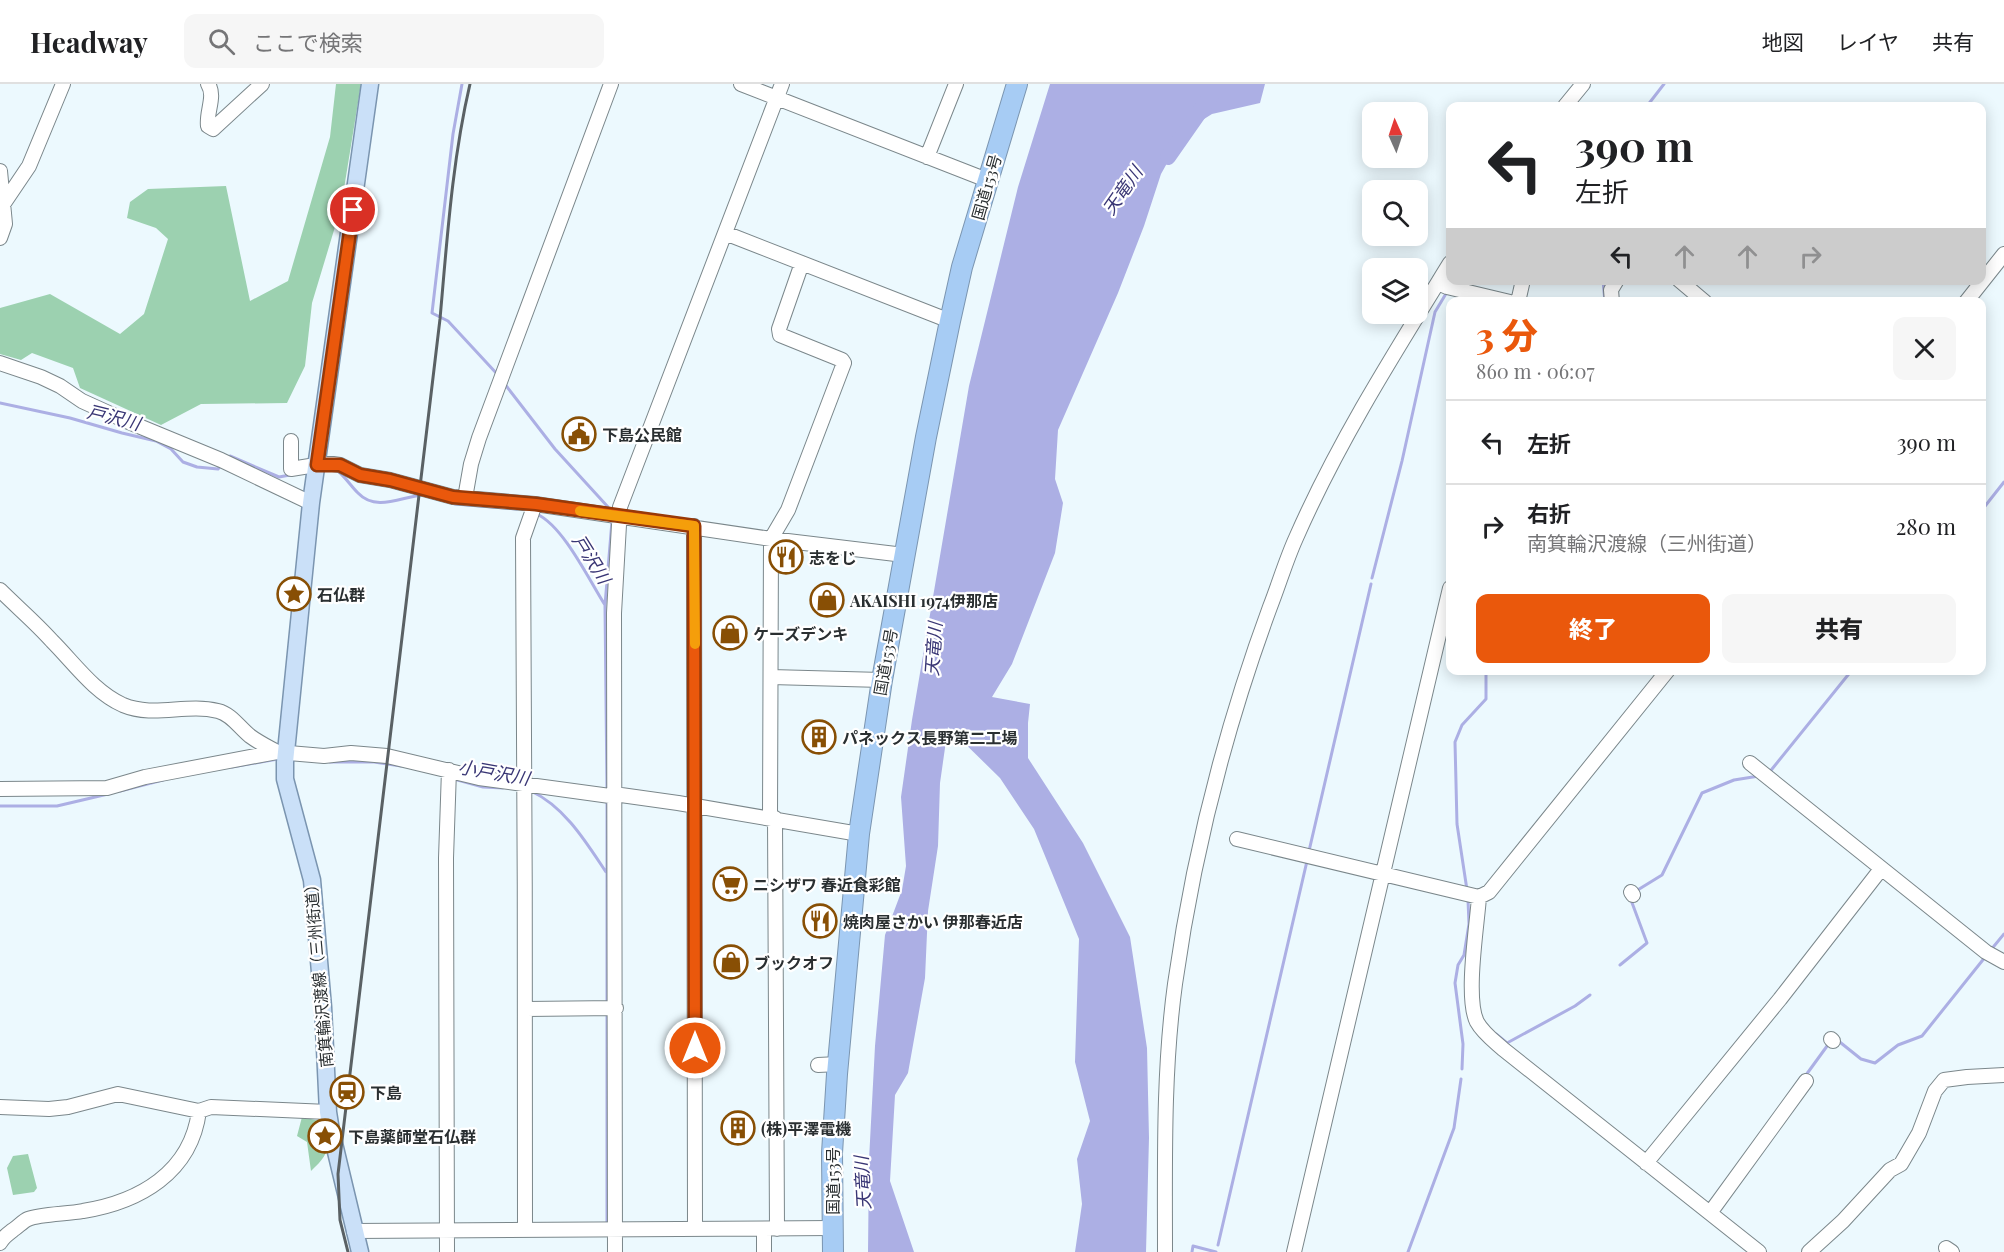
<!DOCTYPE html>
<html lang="ja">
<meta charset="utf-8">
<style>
:root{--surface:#fff;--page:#f6f6f6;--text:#202124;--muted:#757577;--line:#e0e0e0;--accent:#ea580c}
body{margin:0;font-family:"Playfair Display","Noto Sans JP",serif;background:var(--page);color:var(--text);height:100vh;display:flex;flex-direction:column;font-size:22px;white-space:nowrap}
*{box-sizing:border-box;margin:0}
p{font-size:20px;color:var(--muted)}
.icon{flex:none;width:33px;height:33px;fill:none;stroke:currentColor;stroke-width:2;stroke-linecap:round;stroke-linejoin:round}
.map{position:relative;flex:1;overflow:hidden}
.side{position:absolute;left:1446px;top:213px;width:540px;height:378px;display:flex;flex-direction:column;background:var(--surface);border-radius:12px;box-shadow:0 3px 15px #0003}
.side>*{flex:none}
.banner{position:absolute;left:1446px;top:18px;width:540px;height:183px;border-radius:12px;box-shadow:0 3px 15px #0003;background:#fff;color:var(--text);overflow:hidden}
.needle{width:39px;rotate:357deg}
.controls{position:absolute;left:1362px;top:18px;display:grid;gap:12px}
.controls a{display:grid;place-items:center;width:66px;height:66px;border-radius:12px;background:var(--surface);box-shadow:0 3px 15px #0003;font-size:30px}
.pin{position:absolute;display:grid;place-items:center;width:51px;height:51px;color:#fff;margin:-26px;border:3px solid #fff;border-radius:50%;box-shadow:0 2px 6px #0007}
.me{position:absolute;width:66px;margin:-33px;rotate:0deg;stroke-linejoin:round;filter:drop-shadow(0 0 4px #0008)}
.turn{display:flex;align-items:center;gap:21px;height:126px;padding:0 30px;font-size:27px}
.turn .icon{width:78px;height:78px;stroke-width:2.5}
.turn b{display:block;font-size:42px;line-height:51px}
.lanes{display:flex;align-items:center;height:57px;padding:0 30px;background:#0003;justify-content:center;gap:30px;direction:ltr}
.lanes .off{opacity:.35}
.round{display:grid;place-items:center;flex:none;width:63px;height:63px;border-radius:12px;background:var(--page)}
.summary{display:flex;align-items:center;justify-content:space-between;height:102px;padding:0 30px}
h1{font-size:36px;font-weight:800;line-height:45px;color:var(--accent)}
.button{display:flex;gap:12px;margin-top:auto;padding:12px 30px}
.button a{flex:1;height:69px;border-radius:12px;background:var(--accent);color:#fff;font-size:24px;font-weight:800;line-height:69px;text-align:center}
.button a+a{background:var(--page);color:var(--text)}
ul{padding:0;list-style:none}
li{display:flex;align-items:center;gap:18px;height:84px;padding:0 30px;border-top:2px solid var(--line)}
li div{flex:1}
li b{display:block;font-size:22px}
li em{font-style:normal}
header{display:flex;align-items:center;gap:36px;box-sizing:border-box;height:84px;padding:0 30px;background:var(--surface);border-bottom:2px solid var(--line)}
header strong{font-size:28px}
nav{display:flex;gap:33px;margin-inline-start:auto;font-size:21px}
.search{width:420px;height:54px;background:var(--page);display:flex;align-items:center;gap:15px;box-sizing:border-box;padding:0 21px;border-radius:12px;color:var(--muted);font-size:22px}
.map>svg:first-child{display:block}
.green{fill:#9cd1b0}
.water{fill:#acafe4}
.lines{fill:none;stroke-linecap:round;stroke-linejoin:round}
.stream{stroke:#acafe4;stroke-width:3}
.river{stroke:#acafe4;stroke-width:16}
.minor-casing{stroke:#7b878b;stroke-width:16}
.major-casing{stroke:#7b95b0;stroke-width:19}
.highway-casing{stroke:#7b95b0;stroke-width:22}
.minor{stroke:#fff;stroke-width:14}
.major{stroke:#cae0f8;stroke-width:16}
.highway{stroke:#a7ccf4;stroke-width:20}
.rail{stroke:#5a6164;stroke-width:3}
.route-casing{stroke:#983908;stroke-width:15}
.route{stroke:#ea580c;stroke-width:10}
.slow{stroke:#f59e0b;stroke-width:10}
.labels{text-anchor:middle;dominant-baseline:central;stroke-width:4.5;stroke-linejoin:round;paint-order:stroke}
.street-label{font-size:16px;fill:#2a2f31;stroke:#fff}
.poi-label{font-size:16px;font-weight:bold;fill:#2a2f31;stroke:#fff;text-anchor:start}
.water-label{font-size:18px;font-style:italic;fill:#393675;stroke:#fff}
</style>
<header>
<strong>Headway</strong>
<div class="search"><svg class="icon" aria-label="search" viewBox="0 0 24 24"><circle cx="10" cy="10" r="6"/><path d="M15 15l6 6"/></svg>ここで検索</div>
<nav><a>地図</a><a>レイヤ</a><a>共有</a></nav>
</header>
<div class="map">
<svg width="2004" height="1168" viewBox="0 0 2004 1168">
<rect width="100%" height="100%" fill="#ecf9fe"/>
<path class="green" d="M336 0H361L341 123 312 219 305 282 287 319 201 320 161 341 80 304 73 284 32 269 21 276 0 270V224L50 210 120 250 144 230 168 155 156 144 127 134 130 118 148 105 226 102 250 217 288 197 330 53Z
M302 1033 324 1038C328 1063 332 1068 311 1087L307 1058 297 1052Z
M28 1070 37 1104 34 1108 13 1111 7 1084 13 1072Z"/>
<path class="water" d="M1050 0H1265L1260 19 1212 30 1185 47 1161 90 1144 142 1118 209 1058 346 1055 395 1063 419 1055 469 1012 580 992 613 1030 620 1028 639V674L1083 759 1130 853 1147 964 1149 1054 1146 1168H1075L1082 1120 1077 1075 1090 1037 1075 978 1079 855 1034 745 1000 694 948 643 940 699 938 762 928 827 925 894 908 989 895 1011 890 1097 914 1168H868L869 1076 875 962 885 851 902 806 906 782 901 713 912 636 969 302 1018 103Z"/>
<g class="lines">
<path class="stream" d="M462 0 453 50 432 229 448 237 498 291
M1647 22 1664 0
M1603 196 1605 218
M504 299 555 365 608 423
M0 319 70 334 122 349 156 357 171 365 183 378 197 383 218 385 222 380
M227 375 230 372 279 393 290 391
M338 387C346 394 351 402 358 409 376 428 401 413 422 411
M455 420 517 425
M1982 426 2004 398
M537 430C564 443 589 496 605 521
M1372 494 1402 377 1435 228 1447 208
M330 678H374L401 682
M232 683 278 675
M1768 690 1852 586
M454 695 483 703 503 704
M607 705 605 521 612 437
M120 707 163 696
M531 707C565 723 586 758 606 788
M0 722H57L108 710
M1309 767 1371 500
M1467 806 1457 740 1455 658 1462 641 1486 615V586
M1636 807 1662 791 1702 709 1734 696 1759 692
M1990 867 2004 850
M1620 881 1647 859 1631 816
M607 920V717
M1496 950 1507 959
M1836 955 1861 975 1875 979 1898 961 1922 952 1986 872
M1507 959 1575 922 1590 911
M1462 985 1463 960 1455 899 1458 881 1464 871 1469 840 1468 816
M1806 991 1830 958
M607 1142V927
M1218 1161 1307 777
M1192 1168 1193 1162 1216 1168
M1408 1168 1454 1044 1461 995"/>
<path class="river" d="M1168 73 1219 0"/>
<defs>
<path id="minor" d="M208 0C216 12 206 28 208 42L213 45 262 0
M741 0 987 96
M1565 22 1583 0
M927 73 956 0
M0 87 5 140 0 154
M4 119 29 82 63 0
M725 149 950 237
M1679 196 1705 218
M1438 199 1447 203 1510 218
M1518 218 1523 196
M1612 218 1611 206 1617 196
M1966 218 2004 170
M0 279 41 293 60 302 82 317 124 336 221 376 311 419
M291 357V385L322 380H333L340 381 360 391 390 396 453 413 535 420 771 455 904 471
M465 414 471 380 479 354 611 0
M694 442 695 1145
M0 506C17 523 36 539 52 557 74 579 94 608 123 621 154 634 186 619 218 627 231 630 239 643 250 652 258 658 268 663 277 668
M771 593 882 596
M1750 679 1986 868 2004 878
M0 705 107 704 145 693 277 668 324 672 351 669 387 672 479 694 610 712 621 711 678 719 859 750
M770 733 771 455 788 426 844 279 842 276 780 251 779 245 802 179
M775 734 777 1145
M1237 755 1479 813 1489 808 1668 586
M1631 808 1633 811
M1479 813C1477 842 1465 914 1477 938 1483 949 1494 957 1503 965L1759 1168
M526 925 616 924
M1831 955 1833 957
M818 981 838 980
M0 1023 49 1025 68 1023 118 1010 199 1027 211 1023 328 1028
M1646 1079 1780 915 1881 785
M1710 1129 1806 997
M764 1145V1168
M525 1146C526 915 524 685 523 454L535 420
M354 1147 832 1144
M0 1159C3 1153 8 1150 13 1146 18 1143 23 1137 28 1135 40 1130 68 1130 83 1127 139 1118 191 1089 199 1027
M1946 1164 1952 1168
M447 1168 446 774 449 686
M615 1168 614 529 620 423 782 0
M1165 1168C1165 1079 1163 988 1175 900 1193 772 1225 645 1270 523 1279 500 1286 476 1296 454 1338 358 1395 268 1450 179
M1294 1168 1450 504
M1809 1168 1843 1137 1890 1086 1901 1080 1919 1049 1935 1007 1944 996 1967 993 2004 991"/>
<path id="major" d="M360 1168 331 1047 328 1028 323 923 312 796 285 695V678L311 419 370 0"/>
<path id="highway" d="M833 1168 832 1069 837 990 859 750 882 596 926 353 950 237 962 183 1017 0"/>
</defs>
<use href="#minor" class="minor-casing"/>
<use href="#major" class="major-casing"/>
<use href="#highway" class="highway-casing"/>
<use href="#minor" class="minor"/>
<use href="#major" class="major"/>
<use href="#highway" class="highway"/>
<path class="rail" d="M348 1168 340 1136 338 1090 440 235C447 157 452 77 470 0"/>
</g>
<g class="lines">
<defs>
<path id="route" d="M353 126 317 381H340L360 391 390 396 453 413 536 420 694 442 695 964"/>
</defs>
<use href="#route" class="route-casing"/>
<use href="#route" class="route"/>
<path class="slow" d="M580 427 694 442 695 560"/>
</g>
<defs>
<symbol id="civic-ring" viewBox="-11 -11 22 22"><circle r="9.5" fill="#fff" stroke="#884f05" stroke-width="1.5"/><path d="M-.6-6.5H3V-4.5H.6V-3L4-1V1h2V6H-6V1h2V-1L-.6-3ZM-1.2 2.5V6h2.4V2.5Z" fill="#884f05"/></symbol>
<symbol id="restaurant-ring" viewBox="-11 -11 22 22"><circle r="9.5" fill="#fff" stroke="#884f05" stroke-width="1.5"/><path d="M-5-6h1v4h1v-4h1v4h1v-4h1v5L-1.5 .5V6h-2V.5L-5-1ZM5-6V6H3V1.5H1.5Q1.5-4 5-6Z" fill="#884f05"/></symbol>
<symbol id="sight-ring" viewBox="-11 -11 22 22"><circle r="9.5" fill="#fff" stroke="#884f05" stroke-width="1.5"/><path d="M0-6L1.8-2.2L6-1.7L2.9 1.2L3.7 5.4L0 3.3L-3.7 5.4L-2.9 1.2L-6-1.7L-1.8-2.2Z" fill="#884f05"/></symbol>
<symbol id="shop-ring" viewBox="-11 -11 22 22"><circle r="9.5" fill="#fff" stroke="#884f05" stroke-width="1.5"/><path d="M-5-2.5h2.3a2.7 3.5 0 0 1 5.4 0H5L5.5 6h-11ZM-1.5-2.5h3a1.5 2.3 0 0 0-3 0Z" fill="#884f05"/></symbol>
<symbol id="building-ring" viewBox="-11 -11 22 22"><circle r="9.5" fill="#fff" stroke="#884f05" stroke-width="1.5"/><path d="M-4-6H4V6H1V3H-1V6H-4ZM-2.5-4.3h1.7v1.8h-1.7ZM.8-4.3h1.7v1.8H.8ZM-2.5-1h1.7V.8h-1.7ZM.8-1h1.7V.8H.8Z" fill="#884f05"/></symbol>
<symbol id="supermarket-ring" viewBox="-11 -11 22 22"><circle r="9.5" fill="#fff" stroke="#884f05" stroke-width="1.5"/><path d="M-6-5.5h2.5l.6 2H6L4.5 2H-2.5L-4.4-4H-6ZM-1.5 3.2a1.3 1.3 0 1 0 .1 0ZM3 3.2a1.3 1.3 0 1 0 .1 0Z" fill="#884f05"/></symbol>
<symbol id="station-ring" viewBox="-11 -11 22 22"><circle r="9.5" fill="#fff" stroke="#884f05" stroke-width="1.5"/><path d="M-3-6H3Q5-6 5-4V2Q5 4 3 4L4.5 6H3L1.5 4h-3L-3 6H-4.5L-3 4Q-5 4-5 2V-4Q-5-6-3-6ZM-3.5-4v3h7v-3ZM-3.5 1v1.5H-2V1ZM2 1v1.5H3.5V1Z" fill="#884f05"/></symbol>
</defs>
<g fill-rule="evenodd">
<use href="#civic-ring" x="560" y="331" width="38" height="38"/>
<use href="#restaurant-ring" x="767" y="454" width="38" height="38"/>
<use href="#sight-ring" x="275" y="491" width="38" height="38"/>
<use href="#shop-ring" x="808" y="497" width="38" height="38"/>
<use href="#shop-ring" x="711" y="530" width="38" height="38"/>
<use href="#building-ring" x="800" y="634" width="38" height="38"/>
<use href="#supermarket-ring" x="711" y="781" width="38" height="38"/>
<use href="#restaurant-ring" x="801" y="818" width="38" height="38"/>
<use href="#shop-ring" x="712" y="859" width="38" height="38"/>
<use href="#station-ring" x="328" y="989" width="38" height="38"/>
<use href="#building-ring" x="719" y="1025" width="38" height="38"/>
<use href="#sight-ring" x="306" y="1033" width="38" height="38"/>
</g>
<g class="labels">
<g class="street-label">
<text transform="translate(986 103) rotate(-74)">国道153号</text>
<text transform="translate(885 578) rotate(-80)">国道153号</text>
<text transform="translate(318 888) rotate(-95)">南箕輪沢渡線（三州街道）</text>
<text transform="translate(832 1097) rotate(-90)">国道153号</text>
</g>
<g class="poi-label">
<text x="602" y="350">下島公民館</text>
<text x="809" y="473">志をじ</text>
<text x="317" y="510">石仏群</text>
<text x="850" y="516">AKAISHI 1974伊那店</text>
<text x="753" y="549">ケーズデンキ</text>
<text x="842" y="653">パネックス長野第二工場</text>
<text x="753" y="800">ニシザワ 春近食彩館</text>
<text x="843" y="837">焼肉屋さかい 伊那春近店</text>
<text x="754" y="878">ブックオフ</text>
<text x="370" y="1008">下島</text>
<text x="761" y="1044">(株)平澤電機</text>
<text x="348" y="1052">下島薬師堂石仏群</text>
</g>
<g class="water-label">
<text transform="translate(1122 106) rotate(-55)">天竜川</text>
<text transform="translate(114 333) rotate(14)">戸沢川</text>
<text transform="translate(592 475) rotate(58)">戸沢川</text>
<text transform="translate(933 565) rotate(-86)">天竜川</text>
<text transform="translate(494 688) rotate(10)">小戸沢川</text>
<text transform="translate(862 1099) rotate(-93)">天竜川</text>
</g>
</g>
</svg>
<div class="controls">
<a><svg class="needle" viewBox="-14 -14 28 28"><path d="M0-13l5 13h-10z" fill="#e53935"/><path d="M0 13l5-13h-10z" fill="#757577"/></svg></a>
<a><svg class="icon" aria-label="search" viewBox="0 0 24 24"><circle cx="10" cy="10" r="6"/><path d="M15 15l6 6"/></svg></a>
<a><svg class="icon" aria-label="layers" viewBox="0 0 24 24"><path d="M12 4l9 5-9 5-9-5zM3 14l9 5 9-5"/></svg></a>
</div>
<div class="pin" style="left:353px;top:126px;background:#d93025"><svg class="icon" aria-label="arrive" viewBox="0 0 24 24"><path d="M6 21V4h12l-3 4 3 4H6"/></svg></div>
<svg class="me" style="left:695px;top:964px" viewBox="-20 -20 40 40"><circle r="17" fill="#ea580c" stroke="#fff" stroke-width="3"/><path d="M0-11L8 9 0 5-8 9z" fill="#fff"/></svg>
<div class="banner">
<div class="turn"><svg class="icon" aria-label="left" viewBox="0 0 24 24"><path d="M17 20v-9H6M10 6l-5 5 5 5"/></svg><div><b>390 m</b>左折</div></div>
<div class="lanes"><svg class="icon" aria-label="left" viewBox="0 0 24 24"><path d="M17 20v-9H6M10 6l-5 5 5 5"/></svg><svg class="icon off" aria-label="ahead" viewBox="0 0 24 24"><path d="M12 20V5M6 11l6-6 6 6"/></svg><svg class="icon off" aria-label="ahead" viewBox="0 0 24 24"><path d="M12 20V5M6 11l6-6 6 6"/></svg><svg class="icon off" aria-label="right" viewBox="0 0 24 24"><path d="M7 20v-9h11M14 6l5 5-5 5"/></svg></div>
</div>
<section class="side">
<div class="summary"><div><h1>3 分</h1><p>860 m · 06:07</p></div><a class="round"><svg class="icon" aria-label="close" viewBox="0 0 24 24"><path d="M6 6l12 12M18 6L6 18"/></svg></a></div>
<ul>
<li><svg class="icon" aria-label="left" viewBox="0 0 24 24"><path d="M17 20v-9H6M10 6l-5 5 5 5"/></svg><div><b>左折</b></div><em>390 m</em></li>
<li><svg class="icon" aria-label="right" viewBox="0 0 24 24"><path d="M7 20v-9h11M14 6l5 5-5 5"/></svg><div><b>右折</b><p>南箕輪沢渡線（三州街道）</p></div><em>280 m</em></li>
</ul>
<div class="button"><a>終了</a><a>共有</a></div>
</section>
</div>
